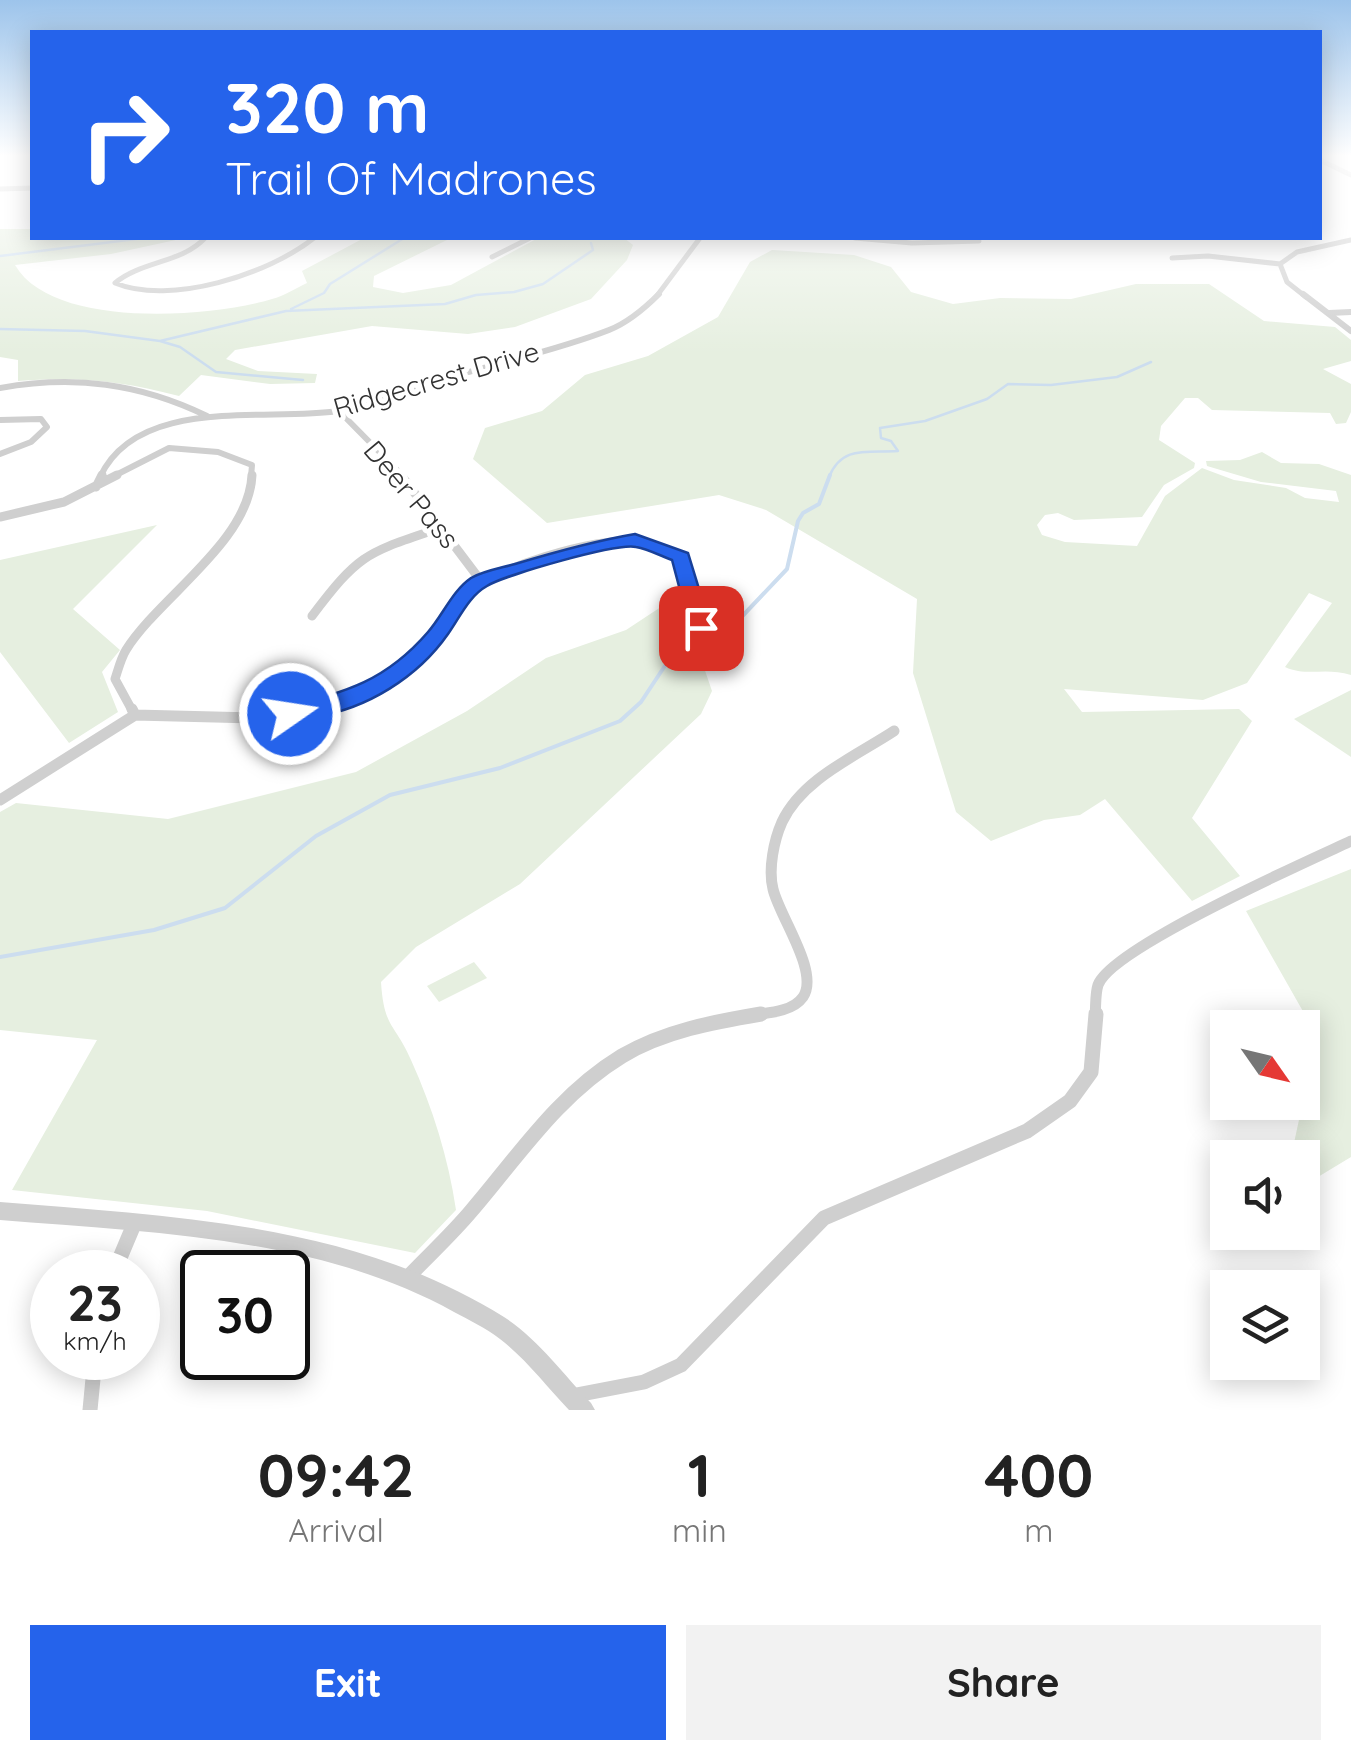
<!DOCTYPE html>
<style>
:root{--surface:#fff;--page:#f2f2f2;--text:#222;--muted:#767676;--accent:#2563eb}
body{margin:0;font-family:Quicksand,sans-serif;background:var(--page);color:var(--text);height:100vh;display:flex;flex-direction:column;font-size:38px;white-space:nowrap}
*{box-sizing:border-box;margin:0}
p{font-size:32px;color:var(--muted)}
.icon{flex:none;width:55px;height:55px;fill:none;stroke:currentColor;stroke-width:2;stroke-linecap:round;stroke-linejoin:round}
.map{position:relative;height:1410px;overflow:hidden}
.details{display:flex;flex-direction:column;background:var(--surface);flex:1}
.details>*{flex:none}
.top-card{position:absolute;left:30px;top:30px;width:1292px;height:210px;border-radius:0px;box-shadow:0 5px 25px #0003;background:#2563eb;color:#fff;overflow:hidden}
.needle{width:65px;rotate:124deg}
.fabs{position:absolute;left:1210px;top:1010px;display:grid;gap:20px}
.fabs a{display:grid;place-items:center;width:110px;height:110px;border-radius:0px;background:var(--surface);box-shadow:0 5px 25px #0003;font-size:50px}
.speed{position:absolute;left:30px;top:1250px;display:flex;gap:20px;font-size:50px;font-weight:700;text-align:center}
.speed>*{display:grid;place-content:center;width:130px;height:130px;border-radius:50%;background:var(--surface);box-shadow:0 5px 25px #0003;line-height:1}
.speed small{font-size:25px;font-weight:400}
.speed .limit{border:5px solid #111;border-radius:15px;background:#fff;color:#111}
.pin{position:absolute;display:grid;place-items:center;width:85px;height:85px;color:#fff;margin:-42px;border-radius:20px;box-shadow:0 5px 15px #0006}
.me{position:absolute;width:110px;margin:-55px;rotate:77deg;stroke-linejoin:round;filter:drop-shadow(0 0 8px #0008)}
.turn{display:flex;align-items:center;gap:35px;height:210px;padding:0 30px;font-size:45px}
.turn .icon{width:130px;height:130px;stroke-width:2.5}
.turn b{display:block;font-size:70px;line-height:85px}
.eta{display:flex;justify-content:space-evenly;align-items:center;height:170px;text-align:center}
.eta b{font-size:60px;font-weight:800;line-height:70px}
.primary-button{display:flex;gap:20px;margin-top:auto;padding:20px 30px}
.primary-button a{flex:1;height:115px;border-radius:0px;background:var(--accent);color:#fff;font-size:40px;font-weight:800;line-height:115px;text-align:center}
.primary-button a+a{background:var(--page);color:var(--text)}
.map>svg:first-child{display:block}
.green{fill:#e6efe0}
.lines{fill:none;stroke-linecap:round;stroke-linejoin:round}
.stream-far1{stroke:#ccddef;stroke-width:2.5}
.stream{stroke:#ccddef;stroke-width:4}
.minor-far4{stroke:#cfcfcf;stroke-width:5}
.minor-far3{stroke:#cfcfcf;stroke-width:6}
.minor-far2{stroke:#cfcfcf;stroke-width:9}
.minor-far1{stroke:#cfcfcf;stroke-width:11}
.minor{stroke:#cfcfcf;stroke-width:15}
.tertiary{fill:#cfcfcf;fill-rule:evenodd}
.route{fill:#2563eb;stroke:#184099;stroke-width:2.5}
.labels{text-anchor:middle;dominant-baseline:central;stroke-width:10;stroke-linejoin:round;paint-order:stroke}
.far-street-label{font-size:28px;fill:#323232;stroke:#fff}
</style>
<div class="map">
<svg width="1351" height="1410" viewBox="0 0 1351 1410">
<rect width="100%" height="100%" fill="#fff"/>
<path class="green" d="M0 229H32V238H185L111 254 15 265C52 329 209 318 272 299 284 296 296 288 307 283L302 271 364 238H451L374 276 373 287 403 293 451 285 538 238H624L633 245 627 260 591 299 515 327 468 334 372 326 235 350 226 359 258 371 317 374 315 383 270 384 201 375 179 396C124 381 75 376 18 381V360L0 357Z
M772 250 854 255 891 267 911 292 953 304 1000 298 1071 299 1136 284H1209L1264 321 1335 327 1351 340V361L1323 369 1351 384V412L1346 423 1336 424 1330 413 1212 410 1198 398H1185L1161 426 1159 440 1195 463 1194 468 1164 485 1142 517 1074 520 1058 513 1045 515 1037 525 1042 535 1065 542 1137 546 1165 496 1202 468 1234 480 1286 488 1305 498 1339 502 1336 491 1261 482 1207 466 1206 461 1240 460 1262 452 1281 463 1319 464 1351 475V675C1325 667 1307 677 1285 667L1332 603 1309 593 1247 683 1203 700 1064 689 1082 712 1239 709 1252 721 1192 818 1240 876 1192 901 1105 799 1080 815 1044 820 991 841 956 812 913 673 917 599 766 510 719 495 547 523 473 459 485 428 542 411 585 375 648 356 718 317 750 262Z
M157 525 73 609 120 650 102 672 118 712 69 743 0 652V560Z
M679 595 712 691 701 714 520 884 416 947 381 982C384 1029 395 1023 411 1060 433 1109 448 1157 456 1210L415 1253 207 1211 12 1190 97 1040 0 1030V812L16 803 168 819 356 772 467 711 546 658 626 630Z
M1351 690V757L1294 719Z
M1351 869V1157L1303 1186 1302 1158 1291 1157 1317 1036 1246 911Z
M474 962 487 978 439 1002 427 986Z"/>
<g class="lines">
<path class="stream-far1" d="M0 256 144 238
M291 309 324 293 330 284 404 238
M0 329 85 331 160 341 180 347 216 372 303 380
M160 341 286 311 445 304 476 295 514 292 543 284 593 250 591 243
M829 477C842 445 867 453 898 451L891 441 881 438 880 428 925 421 987 399 1008 384 1051 385 1117 377 1151 362"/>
<path class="stream" d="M715 645 787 569 798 521 803 513 819 504 830 475
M0 957 154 930 225 908 316 836 390 795 500 768 620 721 641 702 674 652 697 649"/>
<path class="minor-far4" d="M1320 160 1351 175
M0 189 32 188
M205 238C182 263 141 261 115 283 170 306 269 274 314 238
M855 238 912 243 979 241
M492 257 530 238
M1172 258 1208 256 1280 264
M656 297 700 238
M1306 297 1287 282 1280 264 1297 252 1351 240"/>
<path class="minor-far3" d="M1303 294 1351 331
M1329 313 1351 312
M0 388C74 375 139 383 207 416
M339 411 404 477
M0 420 41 419 47 427 31 442 0 454
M100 477C138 395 267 422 338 411 375 405 413 389 448 378 501 362 558 350 609 330 627 323 645 308 659 294
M112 477 169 448 218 452 252 465 251 477"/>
<path class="minor-far2" d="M401 475 481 581
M96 487 102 475
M0 517 64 502 117 475
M312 616C361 551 367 553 443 527
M133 712 115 679C118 670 121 658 126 650 159 597 249 542 252 475
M305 712C353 703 401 680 431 641 442 627 450 609 462 597 492 568 596 537 637 541 653 542 667 551 681 557L711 665"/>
<path class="minor-far1" d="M132 709 135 715
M135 715 254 718 317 709
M0 800 135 715
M746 1016C764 1013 792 1013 803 997 820 972 779 916 773 889 768 869 774 840 782 822 802 779 856 756 894 731
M1095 1016C1096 1007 1095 994 1098 985 1111 948 1308 861 1351 841"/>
<path class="minor" d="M114 1272 135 1222
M408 1277C429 1255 452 1234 472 1210 519 1155 558 1095 622 1056 664 1031 714 1022 761 1014
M571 1396 644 1382 681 1365 824 1218 1027 1131 1070 1101 1091 1072 1096 1014
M90 1410 95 1358"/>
<path class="tertiary" d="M0 1202C171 1216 354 1223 504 1317 538 1339 563 1374 591 1403L595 1410H569C546 1386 526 1359 500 1339 486 1328 469 1320 454 1312 320 1237 150 1232 0 1220Z"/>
</g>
<linearGradient id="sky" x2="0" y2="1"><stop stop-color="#9dc4eb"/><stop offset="0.44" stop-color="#fff"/><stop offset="1" stop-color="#fff" stop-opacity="0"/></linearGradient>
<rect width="1351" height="354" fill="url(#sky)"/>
<path class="route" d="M635 534 688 553 711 628 708 632H693L690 628 672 560C661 556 648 549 636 547 616 543 505 575 487 586 469 596 460 617 448 634 418 677 367 709 314 717 300 719 288 724 278 714L282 708C344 692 384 683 428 632 443 615 452 591 471 578 483 571 501 568 515 564 555 552 594 541 635 534Z"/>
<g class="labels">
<g class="far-street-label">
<text transform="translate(436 379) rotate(-16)">Ridgecrest Drive</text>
<text transform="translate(412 494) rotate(50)">Deer Pass</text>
</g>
</g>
</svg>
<div class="fabs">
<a><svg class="needle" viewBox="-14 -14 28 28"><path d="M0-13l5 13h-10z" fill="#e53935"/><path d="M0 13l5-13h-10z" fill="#767676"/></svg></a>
<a><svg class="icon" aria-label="sound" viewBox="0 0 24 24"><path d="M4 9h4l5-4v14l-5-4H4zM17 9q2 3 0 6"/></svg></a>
<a><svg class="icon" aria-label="layers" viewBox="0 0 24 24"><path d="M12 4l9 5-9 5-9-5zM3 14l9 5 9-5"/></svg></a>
</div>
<div class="speed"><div>23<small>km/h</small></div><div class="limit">30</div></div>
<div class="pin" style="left:701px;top:628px;background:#d93025"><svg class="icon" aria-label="arrive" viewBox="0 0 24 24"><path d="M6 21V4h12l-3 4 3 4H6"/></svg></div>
<svg class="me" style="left:290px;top:714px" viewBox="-20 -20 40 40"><circle r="17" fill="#2563eb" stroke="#fff" stroke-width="3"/><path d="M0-11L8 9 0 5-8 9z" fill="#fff"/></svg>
<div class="top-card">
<div class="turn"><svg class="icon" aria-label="right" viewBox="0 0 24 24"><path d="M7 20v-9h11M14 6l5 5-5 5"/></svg><div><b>320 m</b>Trail Of Madrones</div></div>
</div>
</div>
<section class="details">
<div class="eta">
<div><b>09:42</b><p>Arrival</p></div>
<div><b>1</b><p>min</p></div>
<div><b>400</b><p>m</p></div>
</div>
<div class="primary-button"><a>Exit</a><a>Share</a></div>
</section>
